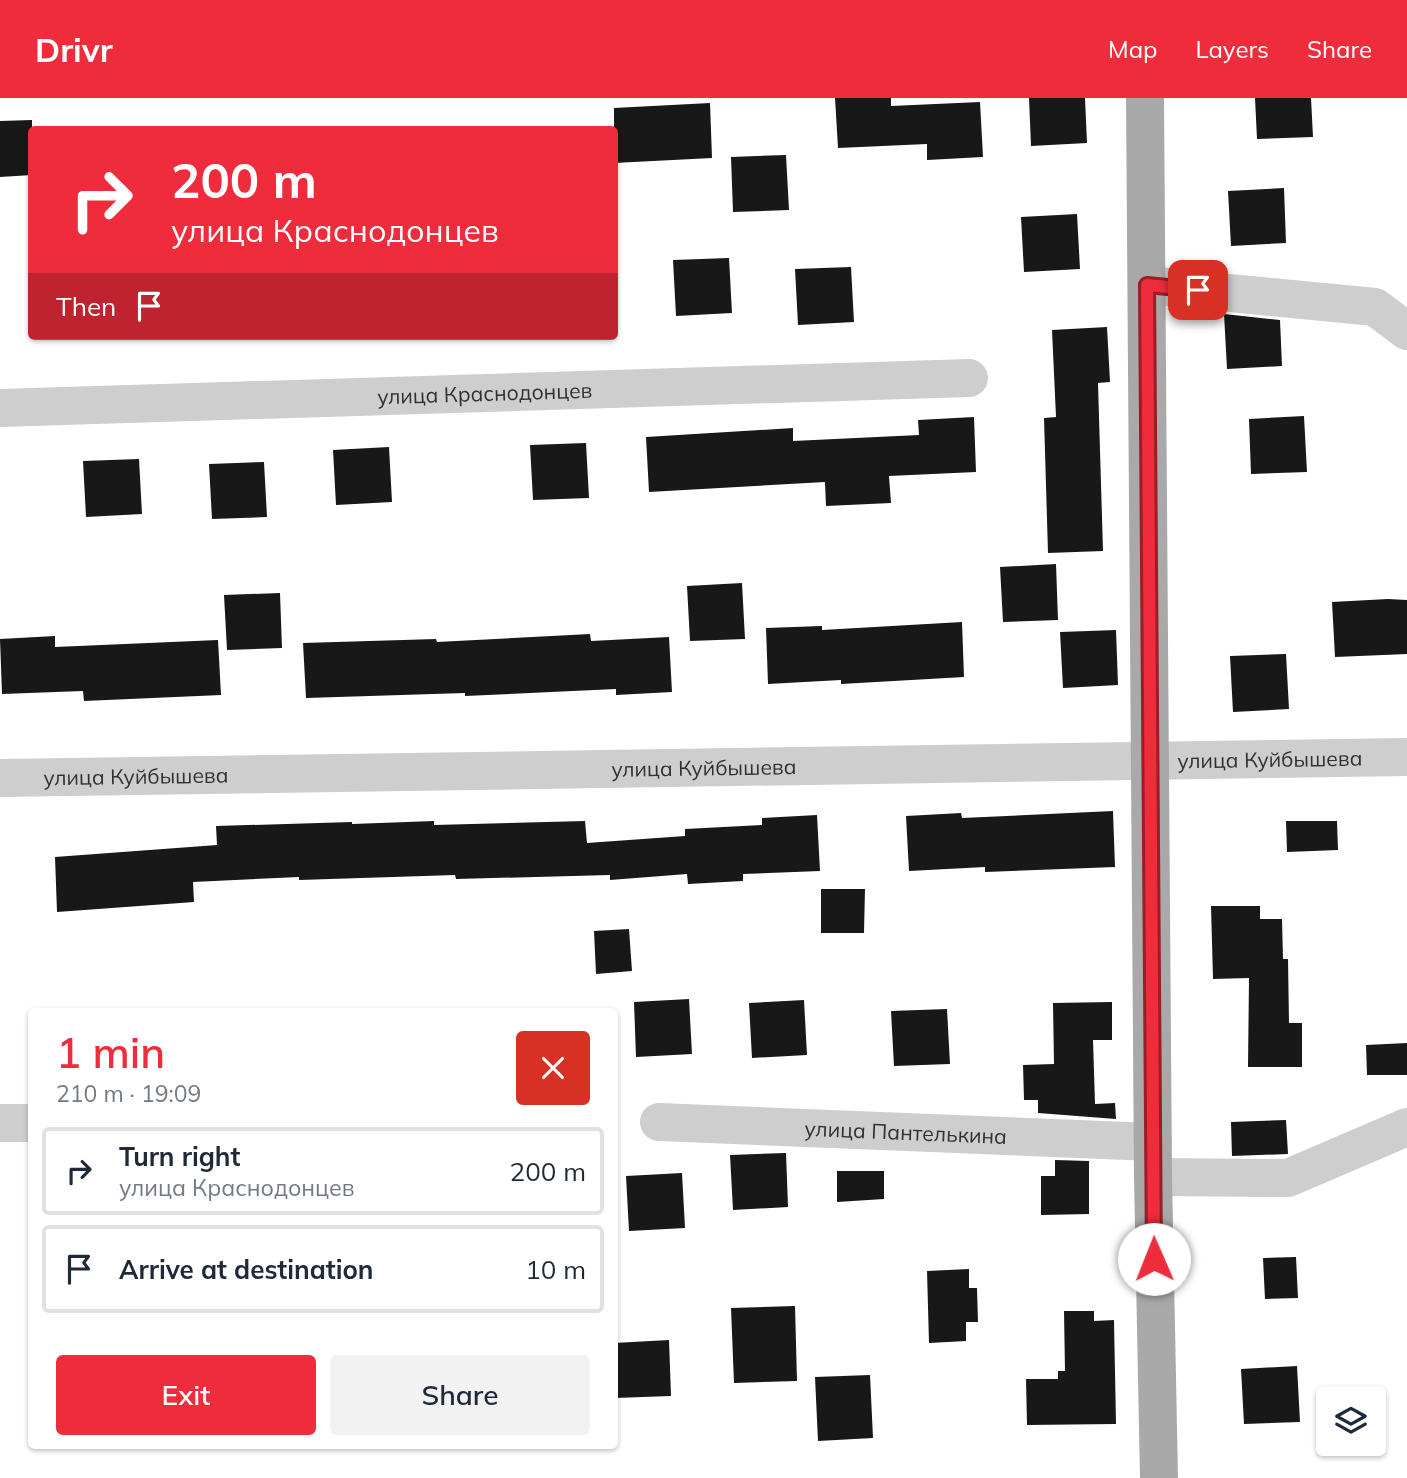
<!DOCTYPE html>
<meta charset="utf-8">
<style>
:root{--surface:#fff;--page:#f2f2f3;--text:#1f2937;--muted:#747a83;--line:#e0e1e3;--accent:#ee2c3b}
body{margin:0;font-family:Mulish,sans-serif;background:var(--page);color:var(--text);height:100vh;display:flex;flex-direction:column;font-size:26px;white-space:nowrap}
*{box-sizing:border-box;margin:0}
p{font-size:23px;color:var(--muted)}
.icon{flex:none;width:38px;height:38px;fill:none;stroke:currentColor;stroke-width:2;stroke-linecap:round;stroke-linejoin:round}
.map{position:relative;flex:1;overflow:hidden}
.side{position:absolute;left:28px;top:910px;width:590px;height:441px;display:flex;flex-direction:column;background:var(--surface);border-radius:7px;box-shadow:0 2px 5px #0004}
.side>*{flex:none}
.hud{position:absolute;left:28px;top:28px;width:590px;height:214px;border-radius:7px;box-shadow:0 2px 5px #0004;background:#ee2c3b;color:#fff;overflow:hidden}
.tools{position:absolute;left:1316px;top:1288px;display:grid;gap:14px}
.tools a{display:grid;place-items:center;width:70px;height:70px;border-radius:7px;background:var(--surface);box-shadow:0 2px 5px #0004;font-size:35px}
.pin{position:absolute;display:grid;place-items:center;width:60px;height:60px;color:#fff;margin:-30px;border-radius:14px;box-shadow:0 4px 10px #0006}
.me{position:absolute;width:77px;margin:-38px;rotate:359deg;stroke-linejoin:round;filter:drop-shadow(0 0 5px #0008)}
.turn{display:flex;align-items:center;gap:24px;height:147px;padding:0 28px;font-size:32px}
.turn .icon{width:91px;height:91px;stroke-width:2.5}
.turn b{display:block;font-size:49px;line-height:60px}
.then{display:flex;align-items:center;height:66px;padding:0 28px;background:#0003;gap:14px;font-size:26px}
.round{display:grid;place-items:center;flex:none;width:74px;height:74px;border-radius:7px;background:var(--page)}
.head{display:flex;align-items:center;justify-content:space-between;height:119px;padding:0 28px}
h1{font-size:42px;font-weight:600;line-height:52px;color:var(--accent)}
.button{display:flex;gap:14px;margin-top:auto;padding:14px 28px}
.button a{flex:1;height:80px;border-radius:7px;background:var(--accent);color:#fff;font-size:28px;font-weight:600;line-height:80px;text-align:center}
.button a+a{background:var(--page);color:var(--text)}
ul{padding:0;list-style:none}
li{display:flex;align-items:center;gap:21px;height:88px;margin:0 14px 10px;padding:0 14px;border:4px solid var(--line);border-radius:7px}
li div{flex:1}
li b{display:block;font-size:26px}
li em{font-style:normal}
header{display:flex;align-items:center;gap:42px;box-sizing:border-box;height:98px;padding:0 35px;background:var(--accent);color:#fff}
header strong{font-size:33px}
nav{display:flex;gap:38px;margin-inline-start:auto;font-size:24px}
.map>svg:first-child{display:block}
.building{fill:#181818}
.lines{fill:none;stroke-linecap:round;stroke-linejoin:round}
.minor{stroke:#cecece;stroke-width:38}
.major{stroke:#a9a9a9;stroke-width:38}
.route-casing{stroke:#9b1d26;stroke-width:18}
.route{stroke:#ee2c3b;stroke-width:12}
.labels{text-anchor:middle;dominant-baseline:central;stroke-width:7;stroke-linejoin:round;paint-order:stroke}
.street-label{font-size:21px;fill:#313131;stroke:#fff}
</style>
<header>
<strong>Drivr</strong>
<nav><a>Map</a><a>Layers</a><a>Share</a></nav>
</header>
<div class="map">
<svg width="1407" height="1380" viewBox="0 0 1407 1380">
<rect width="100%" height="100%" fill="#fff"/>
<path class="building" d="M835 0H891V8L980 4 983 59 927 62V46L838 50Z
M1029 0H1085L1087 45 1031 48Z
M1255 0H1311L1313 39 1257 41Z
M710 5 712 60 614 65V10Z
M32 22V77L0 79V23Z
M786 57 789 112 733 114 731 59Z
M1284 90 1286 145 1231 148 1228 93Z
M1077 116 1080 171 1024 174 1021 119Z
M729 160 732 215 676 218 673 162Z
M851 169 854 224 798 227 795 171Z
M1224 216 1280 222 1282 268 1227 271Z
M1107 229 1110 284 1098 285 1103 453 1048 455 1044 320 1056 319 1052 232Z
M1304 318 1307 374 1251 376 1249 321Z
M974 319 976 374 889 378 891 405 826 408 825 384 649 394 646 339 793 330V343L919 337 918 322Z
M586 345 589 400 533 402 530 347Z
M389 349 392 404 336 407 333 352Z
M139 361 142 416 86 419 83 363Z
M264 364 267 419 212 421 209 366Z
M1056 466 1058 522 1003 524 1000 469Z
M742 485 745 541 690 543 687 488Z
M280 495 282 550 227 552 224 497Z
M1388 501 1407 502V556L1335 559 1332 504Z
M962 524 964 579 841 586V582L768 586 766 530 822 528V532Z
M1116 532 1118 587 1063 590 1060 534Z
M590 536 591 543 669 539 672 594 616 597V591L465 598V595L306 600 303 545 436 541 437 544Z
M55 538V549L218 542 221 597 84 603 83 593 2 596 0 541Z
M1286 556 1289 611 1233 614 1230 558Z
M1113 713 1115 769 985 774V769L909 773 906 718 961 715 962 720Z
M817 717 820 773 743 776V783L688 786 687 776 610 782V777L456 781 455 777 299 782V779L193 784 194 804 57 814 55 759 217 747 216 728 352 724V726L434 723V727L585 723 587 745 685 738V731L762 727V720Z
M1286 723H1337L1338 752 1287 754Z
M821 791H865L864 835H821Z
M1211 808H1260V821H1282L1283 861H1288L1289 925H1302V969H1248L1249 880 1213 881Z
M629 831 632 873 596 876 594 833Z
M689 901 692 956 636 959 634 904Z
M804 902 807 957 752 960 749 905Z
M1112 904V942H1093L1095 1006 1115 1005 1116 1021 1038 1015V1002H1024L1023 967 1054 966 1053 905Z
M947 911 950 966 894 968 891 913Z
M1407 945V977H1367L1366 947Z
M1286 1022 1288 1056 1232 1058 1231 1024Z
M786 1055 788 1109 733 1112 730 1057Z
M1055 1062 1089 1063V1116L1041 1117V1078H1055Z
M837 1073H884V1101L837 1104Z
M682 1075 685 1130 629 1133 626 1078Z
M1296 1159 1298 1200 1265 1201 1263 1160Z
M969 1171V1190H977L978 1224H966V1243L929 1245 927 1173Z
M795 1208 797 1283 734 1285 731 1210Z
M1064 1213H1094V1223L1114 1222 1116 1326 1027 1327 1026 1281H1058V1273H1065Z
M669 1242 671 1298 615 1300 614 1245Z
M1297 1268 1300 1324 1244 1326 1241 1271Z
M870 1277 873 1340 818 1343 815 1279Z"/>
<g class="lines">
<g class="minor">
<path d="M1147 187 1375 209 1407 233"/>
<path id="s1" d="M0 310 969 280"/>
<path id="s2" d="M0 680 1407 659"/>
<path id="s3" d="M659 1024 1153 1044"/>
<path d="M0 1025H32"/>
<path d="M1153 1079 1288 1080 1407 1029"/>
</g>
<path class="major" d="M1145 0 1153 1079 1159 1380"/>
</g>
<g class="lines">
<defs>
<path id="route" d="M1154 1161 1147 187 1198 192"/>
</defs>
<use href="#route" class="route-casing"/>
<use href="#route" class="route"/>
</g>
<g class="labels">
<g class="street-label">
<text stroke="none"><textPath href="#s1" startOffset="485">улица Краснодонцев</textPath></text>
<text stroke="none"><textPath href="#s2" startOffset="1270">улица Куйбышева</textPath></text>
<text stroke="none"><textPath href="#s2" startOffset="704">улица Куйбышева</textPath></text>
<text stroke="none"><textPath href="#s2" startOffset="136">улица Куйбышева</textPath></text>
<text stroke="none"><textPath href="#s3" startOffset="247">улица Пантелькина</textPath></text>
</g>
</g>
</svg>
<div class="tools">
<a><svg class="icon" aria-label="layers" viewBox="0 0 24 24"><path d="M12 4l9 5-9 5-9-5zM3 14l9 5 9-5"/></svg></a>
</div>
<div class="pin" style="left:1198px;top:192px;background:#d93025"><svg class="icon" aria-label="arrive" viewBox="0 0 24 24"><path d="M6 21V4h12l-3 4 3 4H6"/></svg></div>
<svg class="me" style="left:1154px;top:1161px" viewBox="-20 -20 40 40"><circle r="19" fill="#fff"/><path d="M0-13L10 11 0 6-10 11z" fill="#ee2c3b"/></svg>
<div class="hud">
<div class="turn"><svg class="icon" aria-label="right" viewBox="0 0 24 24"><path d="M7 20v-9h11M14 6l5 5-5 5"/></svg><div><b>200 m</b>улица Краснодонцев</div></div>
<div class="then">Then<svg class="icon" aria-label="arrive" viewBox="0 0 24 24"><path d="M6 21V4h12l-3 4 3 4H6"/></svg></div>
</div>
<section class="side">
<div class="head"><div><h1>1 min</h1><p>210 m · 19:09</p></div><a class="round" style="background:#d93025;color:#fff"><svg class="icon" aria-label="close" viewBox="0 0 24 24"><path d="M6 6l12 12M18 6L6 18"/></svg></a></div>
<ul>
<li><svg class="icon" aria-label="right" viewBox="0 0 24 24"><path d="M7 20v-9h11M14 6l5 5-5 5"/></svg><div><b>Turn right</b><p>улица Краснодонцев</p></div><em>200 m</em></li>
<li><svg class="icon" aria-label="arrive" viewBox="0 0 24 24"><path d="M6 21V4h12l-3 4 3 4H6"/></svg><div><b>Arrive at destination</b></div><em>10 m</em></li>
</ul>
<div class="button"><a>Exit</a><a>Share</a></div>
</section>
</div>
